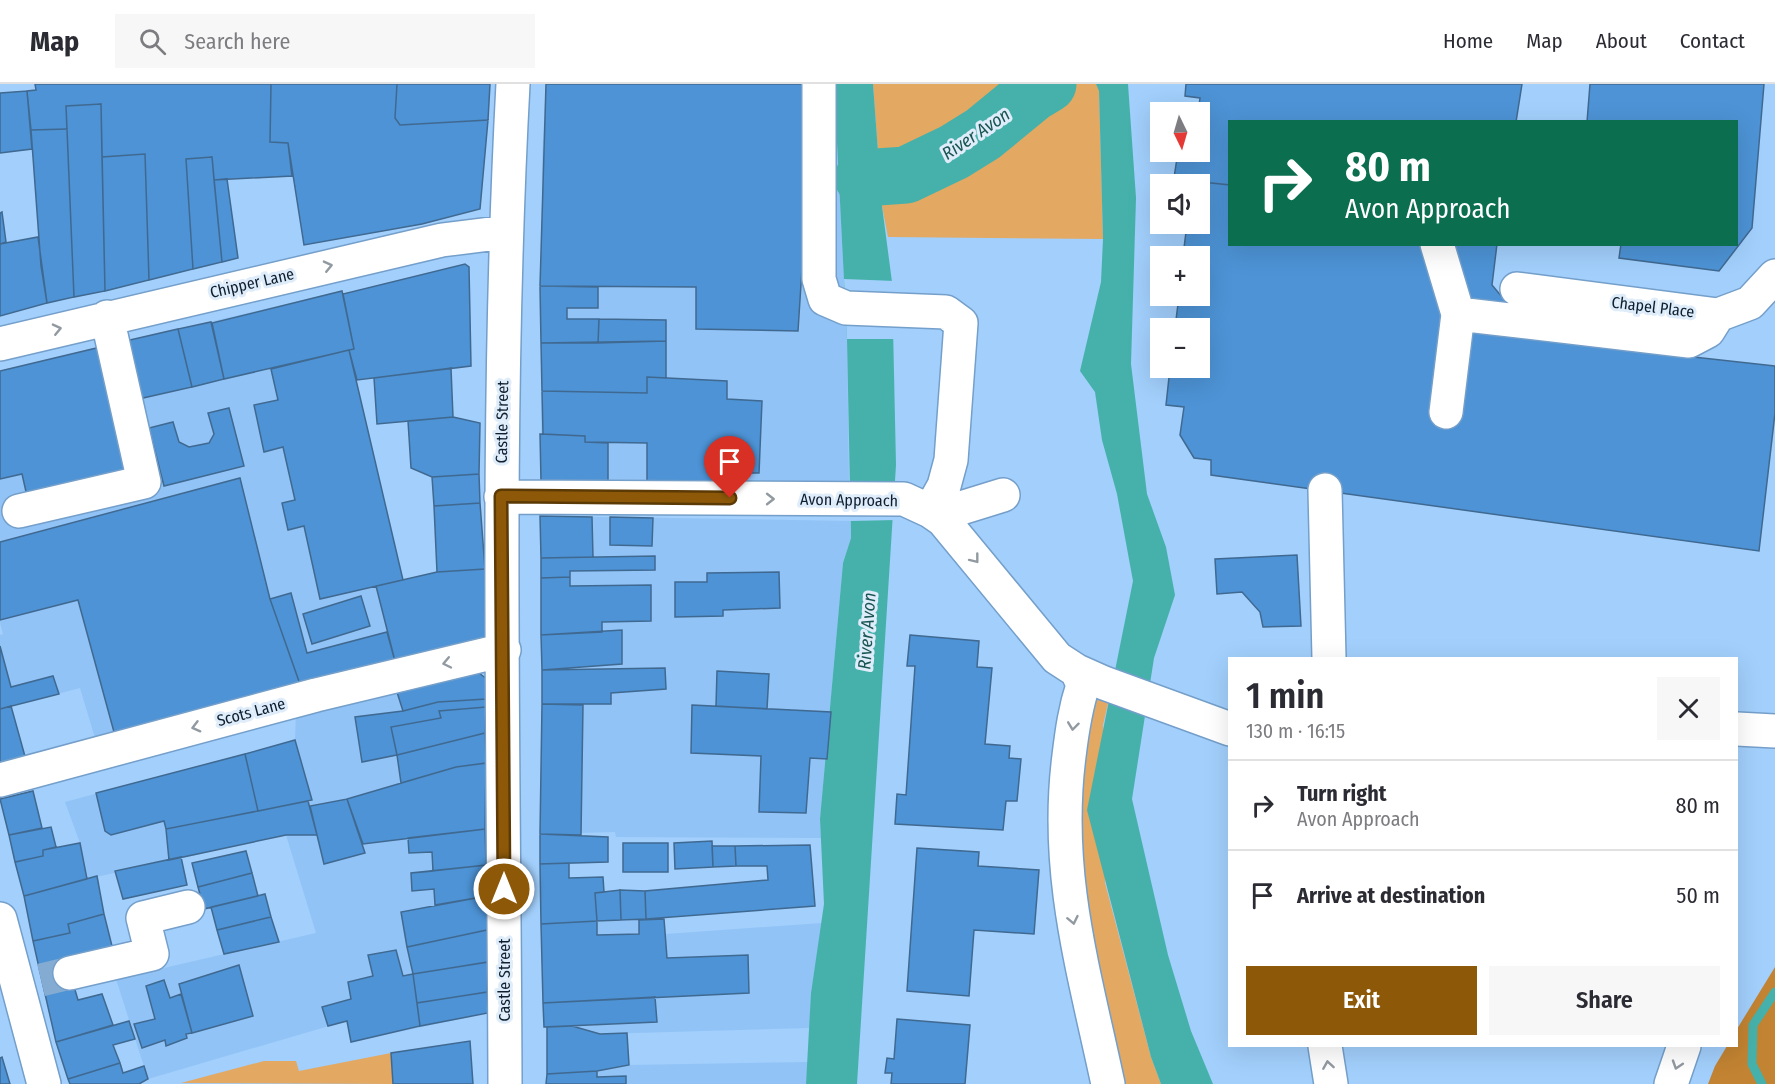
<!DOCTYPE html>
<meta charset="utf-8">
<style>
:root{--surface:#fff;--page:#f7f7f7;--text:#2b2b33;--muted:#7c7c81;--line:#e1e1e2;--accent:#8d5909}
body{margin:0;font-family:"Fira Sans Condensed",sans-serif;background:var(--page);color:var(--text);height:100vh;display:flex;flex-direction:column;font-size:22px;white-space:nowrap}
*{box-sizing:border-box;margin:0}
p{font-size:20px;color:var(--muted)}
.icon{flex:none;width:33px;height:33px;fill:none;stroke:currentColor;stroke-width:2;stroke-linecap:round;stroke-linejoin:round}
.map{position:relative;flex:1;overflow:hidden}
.drawer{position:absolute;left:1228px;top:573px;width:510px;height:390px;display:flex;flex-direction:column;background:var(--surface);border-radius:0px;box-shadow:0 6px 24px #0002}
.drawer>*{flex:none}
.hud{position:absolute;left:1228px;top:36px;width:510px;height:126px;border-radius:0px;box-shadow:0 6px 24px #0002;background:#0b6e4f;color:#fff;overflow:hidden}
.needle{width:39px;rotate:175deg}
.fabs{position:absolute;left:1150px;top:18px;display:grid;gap:12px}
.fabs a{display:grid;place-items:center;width:60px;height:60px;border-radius:0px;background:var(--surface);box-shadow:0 6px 24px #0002;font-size:30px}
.pin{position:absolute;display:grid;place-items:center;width:51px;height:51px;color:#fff;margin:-62px -26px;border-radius:50% 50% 50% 0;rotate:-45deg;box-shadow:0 0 6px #0007}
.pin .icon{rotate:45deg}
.me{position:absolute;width:66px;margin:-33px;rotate:0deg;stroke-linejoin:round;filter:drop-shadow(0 0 4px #0008)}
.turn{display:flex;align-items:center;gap:21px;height:126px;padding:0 18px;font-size:27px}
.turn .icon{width:78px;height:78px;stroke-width:2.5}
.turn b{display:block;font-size:42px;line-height:51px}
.round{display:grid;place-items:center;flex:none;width:63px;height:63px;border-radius:0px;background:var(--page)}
.head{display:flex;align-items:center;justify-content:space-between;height:102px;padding:0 18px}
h1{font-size:36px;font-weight:600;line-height:45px}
.action{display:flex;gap:12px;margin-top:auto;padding:12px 18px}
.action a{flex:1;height:69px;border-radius:0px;background:var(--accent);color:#fff;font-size:24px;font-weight:600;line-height:69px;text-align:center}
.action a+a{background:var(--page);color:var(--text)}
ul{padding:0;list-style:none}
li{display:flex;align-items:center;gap:18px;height:90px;padding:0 18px;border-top:2px solid var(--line)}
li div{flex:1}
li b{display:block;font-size:22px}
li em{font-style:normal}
header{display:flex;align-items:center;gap:36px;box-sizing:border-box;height:84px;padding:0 30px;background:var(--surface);border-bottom:2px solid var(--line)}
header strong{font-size:28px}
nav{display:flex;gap:33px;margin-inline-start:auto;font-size:21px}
.search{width:420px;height:54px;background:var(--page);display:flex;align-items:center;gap:15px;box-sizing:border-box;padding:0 21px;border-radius:0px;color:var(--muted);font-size:22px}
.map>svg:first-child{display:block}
.built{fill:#91c3f6}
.green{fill:#e3a862}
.forest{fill:#c28332}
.water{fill:#46b1aa}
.pier{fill:#a2cffc}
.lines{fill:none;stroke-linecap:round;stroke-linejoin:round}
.stream{stroke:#46b1aa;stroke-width:9}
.river{stroke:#46b1aa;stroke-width:57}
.building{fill:#4d93d5;stroke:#406991;stroke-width:1.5}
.minor-tunnel{stroke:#84acd3;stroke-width:33;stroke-dasharray:33 16;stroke-linecap:butt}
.minor-casing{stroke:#749fca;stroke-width:36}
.minor{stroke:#fff;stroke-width:33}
.oneway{stroke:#929aa1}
.route-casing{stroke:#5c3a06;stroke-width:15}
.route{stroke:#8d5909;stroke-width:10}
.labels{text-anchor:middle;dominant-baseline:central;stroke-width:6;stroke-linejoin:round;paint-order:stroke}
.street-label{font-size:16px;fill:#0d1e2e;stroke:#dfecfa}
.water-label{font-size:18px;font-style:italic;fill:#195652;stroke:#dfecfa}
</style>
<header>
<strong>Map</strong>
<div class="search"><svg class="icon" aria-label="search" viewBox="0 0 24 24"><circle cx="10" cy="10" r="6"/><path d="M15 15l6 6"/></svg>Search here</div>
<nav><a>Home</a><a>Map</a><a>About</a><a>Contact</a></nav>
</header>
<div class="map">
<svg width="1775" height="1000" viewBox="0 0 1775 1000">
<rect width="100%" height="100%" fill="#a2cffc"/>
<path class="built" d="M546 0H834L847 255 849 400 541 397 542 74Z
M342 207 354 265 349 266 403 496 376 503 396 581 95 654 80 604 0 625V551L3 550 0 539V287Z
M540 432 850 437 851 454 843 479 820 735 821 754 616 753 615 748 540 750 542 621Z
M474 585 488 596 485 649 488 929 351 958 346 937 148 995 116 895 316 849 286 751 87 795 80 759 65 718 295 656 296 631Z
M664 835 666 850 822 839 811 909 810 944 600 950 572 942 544 943 541 840Z
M808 978 806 1000H546L547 990 597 987 629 981Z"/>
<path class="green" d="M873 0H1096L1099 6 1103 155 888 153 882 122Z
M1091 603 1110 611 1103 641 1105 799 1151 973 1161 1000H1119L1074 802Z
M391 969 393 1000 181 999 264 977H296L299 987Z"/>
<path class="forest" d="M1775 883V1000H1708L1715 982 1727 962H1737V945Z"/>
<path class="water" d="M834 0H873L882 122 892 198 896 381 857 1000H806L811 909 824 820 820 735 843 479 851 454 847 255Z
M1096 0H1128L1136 114 1131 280 1147 410 1166 463 1175 511 1154 574 1132 715 1168 871 1191 947 1213 1000H1161L1151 973 1087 726 1133 497 1117 410 1102 356 1095 308 1080 287 1101 198 1103 155 1099 7Z"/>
<path class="pier" d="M844 195 895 197 896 255H847Z
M897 409 896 436 850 437 849 415Z"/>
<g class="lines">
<path class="stream" d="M1762 1000 1752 980 1753 941 1775 908"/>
<path class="river" d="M863 94 906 91 954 68 983 50 1033 9 1048 0"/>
</g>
<path class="building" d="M35 0H271L270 58 288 59 292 92 214 96 212 73 186 75 193 185 149 196 145 70 102 73 101 20 66 22 67 45 31 46 27 7 36 6Z
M271 0H397L395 34 400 41 488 36 480 125 422 140 304 161 288 59 270 58Z
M397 0H490L488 36 400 41 395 34Z
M546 0H806L810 60 798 247 696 245V203L540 202Z
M1186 0H1522L1516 38H1230V101L1192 97V100H1173L1178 68H1200V28H1198L1200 14 1185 12Z
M1590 0H1764L1752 144 1719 187 1619 174 1621 160H1737V38H1587Z
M27 7 32 65 0 69V9Z
M101 20 105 207 74 213 66 22Z
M67 45 74 213 47 219 41 182 31 46Z
M145 70 149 196 105 207 102 73Z
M212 73 222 178 193 185 186 75Z
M227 95 238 174 222 178 214 96Z
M1192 97 1230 101V160H1497L1492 201 1507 219 1503 252 1775 282V329L1759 467 1211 391V376L1194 374 1180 351 1184 323 1166 321 1170 284H1200V244H1175L1179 212H1200V172H1183L1187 140H1200V100H1192Z
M2 128 6 158 0 160V129Z
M1174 140H1187L1186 149 1173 147Z
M38 153 47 219 0 232V160Z
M465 180 469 183 471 282 357 296 349 266 354 265 343 210Z
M540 202 598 203V224H567V235H599L598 259H541Z
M342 207 354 265 224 295 212 239Z
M599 235 666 236V257L598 259Z
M211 238 224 295 192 303 178 245Z
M178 245 192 303 134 316 121 258Z
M666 257V294L647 293V309L542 307 541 259Z
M105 262 135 386 27 412 22 390 0 395V287Z
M349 266 403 496 320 515 304 442 288 446 282 419 295 416 283 363 264 368 254 321 278 316 271 285Z
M451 284 453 333 377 340 374 294Z
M647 293 727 297V315L762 317 759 389H736V398L647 397V359L585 358V352L543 350 542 307 647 309Z
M229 324 244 382 164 402 149 344 173 338 179 358 189 363 209 359 214 350 208 329Z
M453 333 480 339 479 390 432 393 411 384 408 337Z
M540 350 585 352V358L608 359V397H541Z
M479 390 480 419 434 422 432 393Z
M240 394 270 515 301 603 114 648 78 516 0 536V458Z
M480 419 485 485 437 488 434 422Z
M540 432 592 433 593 473 541 474Z
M610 433 653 434 652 462 610 461Z
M1297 471 1301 542 1263 543 1260 528 1242 508 1217 510 1215 475Z
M655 472V486L570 487V493L541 494V474Z
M485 485 490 551 483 559 396 581 376 502 437 488Z
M779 488 780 524 723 526V532L675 533V498H707V489Z
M570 493V502L651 501V537L602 538V548L541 551V494Z
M291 509 307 569 387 548 396 581 301 603 270 515Z
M361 512 370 542 312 560 303 530Z
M622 546V580L542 586 541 551Z
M910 551 979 557 977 583 992 584 985 660 1010 662 1009 674 1021 675 1017 717H1006L1003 746 895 740 897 710 906 711 915 582H907Z
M0 562 11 603 53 592 59 610 0 625Z
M665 584 666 605 611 609V620H542V586Z
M474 585 488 596 486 615 438 618 403 627 396 605Z
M717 587 769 590 767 625 716 622Z
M486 615V679L456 683 401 699 397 671 362 678 355 633 403 627 438 618Z
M542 620 583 621 581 751 540 750Z
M692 621 831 628 827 675 810 674 806 729 759 728 761 672 691 669Z
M11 622 26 676 0 683V625Z
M486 623 485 649 397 671 391 643 441 634 439 627Z
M485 649 486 679 456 683 401 699 397 671Z
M295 656 312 716 258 727 245 670Z
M245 670 258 727 166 745 164 737 111 751 105 747 96 709Z
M486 679 485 745 363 760 347 715 456 683Z
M33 707 42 744 9 751 0 715Z
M347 715 365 769 324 780 310 722Z
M308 717 317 751H286L169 776 166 745Z
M51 743 56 763 43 766V772L15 778 9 751Z
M485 745 486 781 433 787 432 768 409 769 408 754Z
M485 745 487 812 435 821 434 805 412 807 411 789 433 787 432 768 409 769 408 754Z
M540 750 608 753V778L540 780Z
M712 757 713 783 675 785 674 759Z
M80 759 87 795 24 812 15 778 43 772V766Z
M623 759H668V788H623Z
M810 761 815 822 646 835 645 807 768 796 767 782H736L735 762Z
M712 762H735L736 782 713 783Z
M917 764 979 768 978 782 1039 786 1034 850 974 846 969 912 907 907Z
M246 767 252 789 198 803 192 779Z
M181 773 187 801 123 815 115 787Z
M569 779V794L603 793 604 808 595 809 597 837 541 840 540 780Z
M486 781 487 812 435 821 434 805 412 807 411 789Z
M252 789 258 812 204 825 198 803Z
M97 792 104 830 68 840 70 849 33 857 24 812Z
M620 806 621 836 597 837 595 809Z
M620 806 645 807 646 835 621 836Z
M265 810 271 833 217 846 211 823Z
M487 812V846L407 863 401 828Z
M104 830 114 870 40 888 33 857 70 849 68 840Z
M271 833 279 858 224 870 217 846Z
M664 835 667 874 748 871 749 909 543 919 541 840 597 837V851L639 850V836Z
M487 846 488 878 413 890 407 863Z
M396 866 403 892 413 890 420 942 351 958 347 937 328 942 322 923 351 915 348 898 373 892 368 871Z
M488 878 487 908 417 919 413 890Z
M239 881 253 932 192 949 179 900Z
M68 882 78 916 102 910 113 941 56 958 40 888Z
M164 896 170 914 181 910 192 949 186 950 187 954 166 962 165 956 142 964 134 940 155 935 146 902Z
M487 908 488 929 420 942 417 919Z
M655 913 657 938 544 943 543 919Z
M897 935 970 941 965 1000H891L892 989H885L887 974 894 975Z
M129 937 135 955 113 961 120 979 68 995 56 958Z
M572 942 600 950 627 949 629 981 597 987 547 990V943Z
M470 957 473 1000H393L391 969Z
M2 973 10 1000H0V974Z
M120 979 123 989 144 982 148 995 139 1000H70L68 995Z
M597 987V993L626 992V1000H546L547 990Z"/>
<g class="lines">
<path class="minor-tunnel" d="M41 896 70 889"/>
<defs>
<path id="minor" d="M819 0V195L825 215 846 224 946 228 961 239 951 376 944 402 930 427
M1437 160 1458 230 1446 328
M1517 205 1718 231 1750 219 1775 192
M1458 230 1689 257 1708 247 1718 231
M0 260 442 156 506 148
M1325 406 1329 574
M501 413 904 415 930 427 943 436 1057 574 1077 587 1104 599 1230 645
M19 427 144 398 107 233
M943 436 961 424 1003 411
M1077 587 1083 601C1075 625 1072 647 1069 672 1054 789 1084 887 1108 1000
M1737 645 1775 647
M0 696 316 611 504 566
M0 835 44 1000
M70 889 152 870 143 834 188 823
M1325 962 1331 1000
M505 1000C504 667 495 333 513 0
M1671 1000 1684 962"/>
</defs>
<use href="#minor" class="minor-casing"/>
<use href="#minor" class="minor"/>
</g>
<defs><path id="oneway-chevron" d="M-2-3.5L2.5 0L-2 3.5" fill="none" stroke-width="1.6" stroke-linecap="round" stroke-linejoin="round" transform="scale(1.5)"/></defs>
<g class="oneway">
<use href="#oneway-chevron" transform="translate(328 182) rotate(-13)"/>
<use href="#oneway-chevron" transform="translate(57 245) rotate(-13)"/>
<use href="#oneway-chevron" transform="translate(770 415)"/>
<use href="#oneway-chevron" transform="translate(975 475) rotate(52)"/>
<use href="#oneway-chevron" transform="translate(447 579) rotate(168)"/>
<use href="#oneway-chevron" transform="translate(1073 642) rotate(97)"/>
<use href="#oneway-chevron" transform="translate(196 643) rotate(165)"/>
<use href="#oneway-chevron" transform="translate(1073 836) rotate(78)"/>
<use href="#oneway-chevron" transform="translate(1328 981) rotate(-99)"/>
<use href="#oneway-chevron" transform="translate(1677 981) rotate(108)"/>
</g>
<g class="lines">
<defs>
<path id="route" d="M504 805 501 412 730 414"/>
</defs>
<use href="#route" class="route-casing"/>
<use href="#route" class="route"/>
</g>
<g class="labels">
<g class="street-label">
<text transform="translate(252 199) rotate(-13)">Chipper Lane</text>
<text transform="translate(1653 223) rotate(7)">Chapel Place</text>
<text transform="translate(502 338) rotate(-89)">Castle Street</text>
<text transform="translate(849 416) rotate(1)">Avon Approach</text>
<text transform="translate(251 628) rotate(-15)">Scots Lane</text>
<text transform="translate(504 896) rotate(-90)">Castle Street</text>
</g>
<g class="water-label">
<text transform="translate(976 50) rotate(-34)">River Avon</text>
<text transform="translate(867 547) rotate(-86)">River Avon</text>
</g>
</g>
</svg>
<div class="fabs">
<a><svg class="needle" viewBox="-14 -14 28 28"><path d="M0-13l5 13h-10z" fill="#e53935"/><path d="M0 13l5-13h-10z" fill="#7c7c81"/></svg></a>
<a><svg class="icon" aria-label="sound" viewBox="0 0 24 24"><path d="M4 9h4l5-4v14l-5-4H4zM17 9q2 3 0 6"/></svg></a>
<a>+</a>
<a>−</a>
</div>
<div class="pin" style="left:730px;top:414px;background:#d93025"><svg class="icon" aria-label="arrive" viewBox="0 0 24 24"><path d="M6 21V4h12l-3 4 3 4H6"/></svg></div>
<svg class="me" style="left:504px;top:805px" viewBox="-20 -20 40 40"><circle r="17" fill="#8d5909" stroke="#fff" stroke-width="3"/><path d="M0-11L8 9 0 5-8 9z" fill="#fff"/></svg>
<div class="hud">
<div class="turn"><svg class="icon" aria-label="right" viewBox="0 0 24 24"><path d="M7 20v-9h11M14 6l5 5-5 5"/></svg><div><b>80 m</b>Avon Approach</div></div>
</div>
<section class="drawer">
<div class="head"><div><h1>1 min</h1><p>130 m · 16:15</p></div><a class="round"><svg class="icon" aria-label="close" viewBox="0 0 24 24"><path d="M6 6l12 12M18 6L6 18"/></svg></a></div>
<ul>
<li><svg class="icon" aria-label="right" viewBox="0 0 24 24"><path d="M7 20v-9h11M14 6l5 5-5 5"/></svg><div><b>Turn right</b><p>Avon Approach</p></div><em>80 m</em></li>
<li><svg class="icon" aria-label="arrive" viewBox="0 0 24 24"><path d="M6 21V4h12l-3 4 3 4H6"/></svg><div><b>Arrive at destination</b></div><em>50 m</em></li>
</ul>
<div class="action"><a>Exit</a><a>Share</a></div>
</section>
</div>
